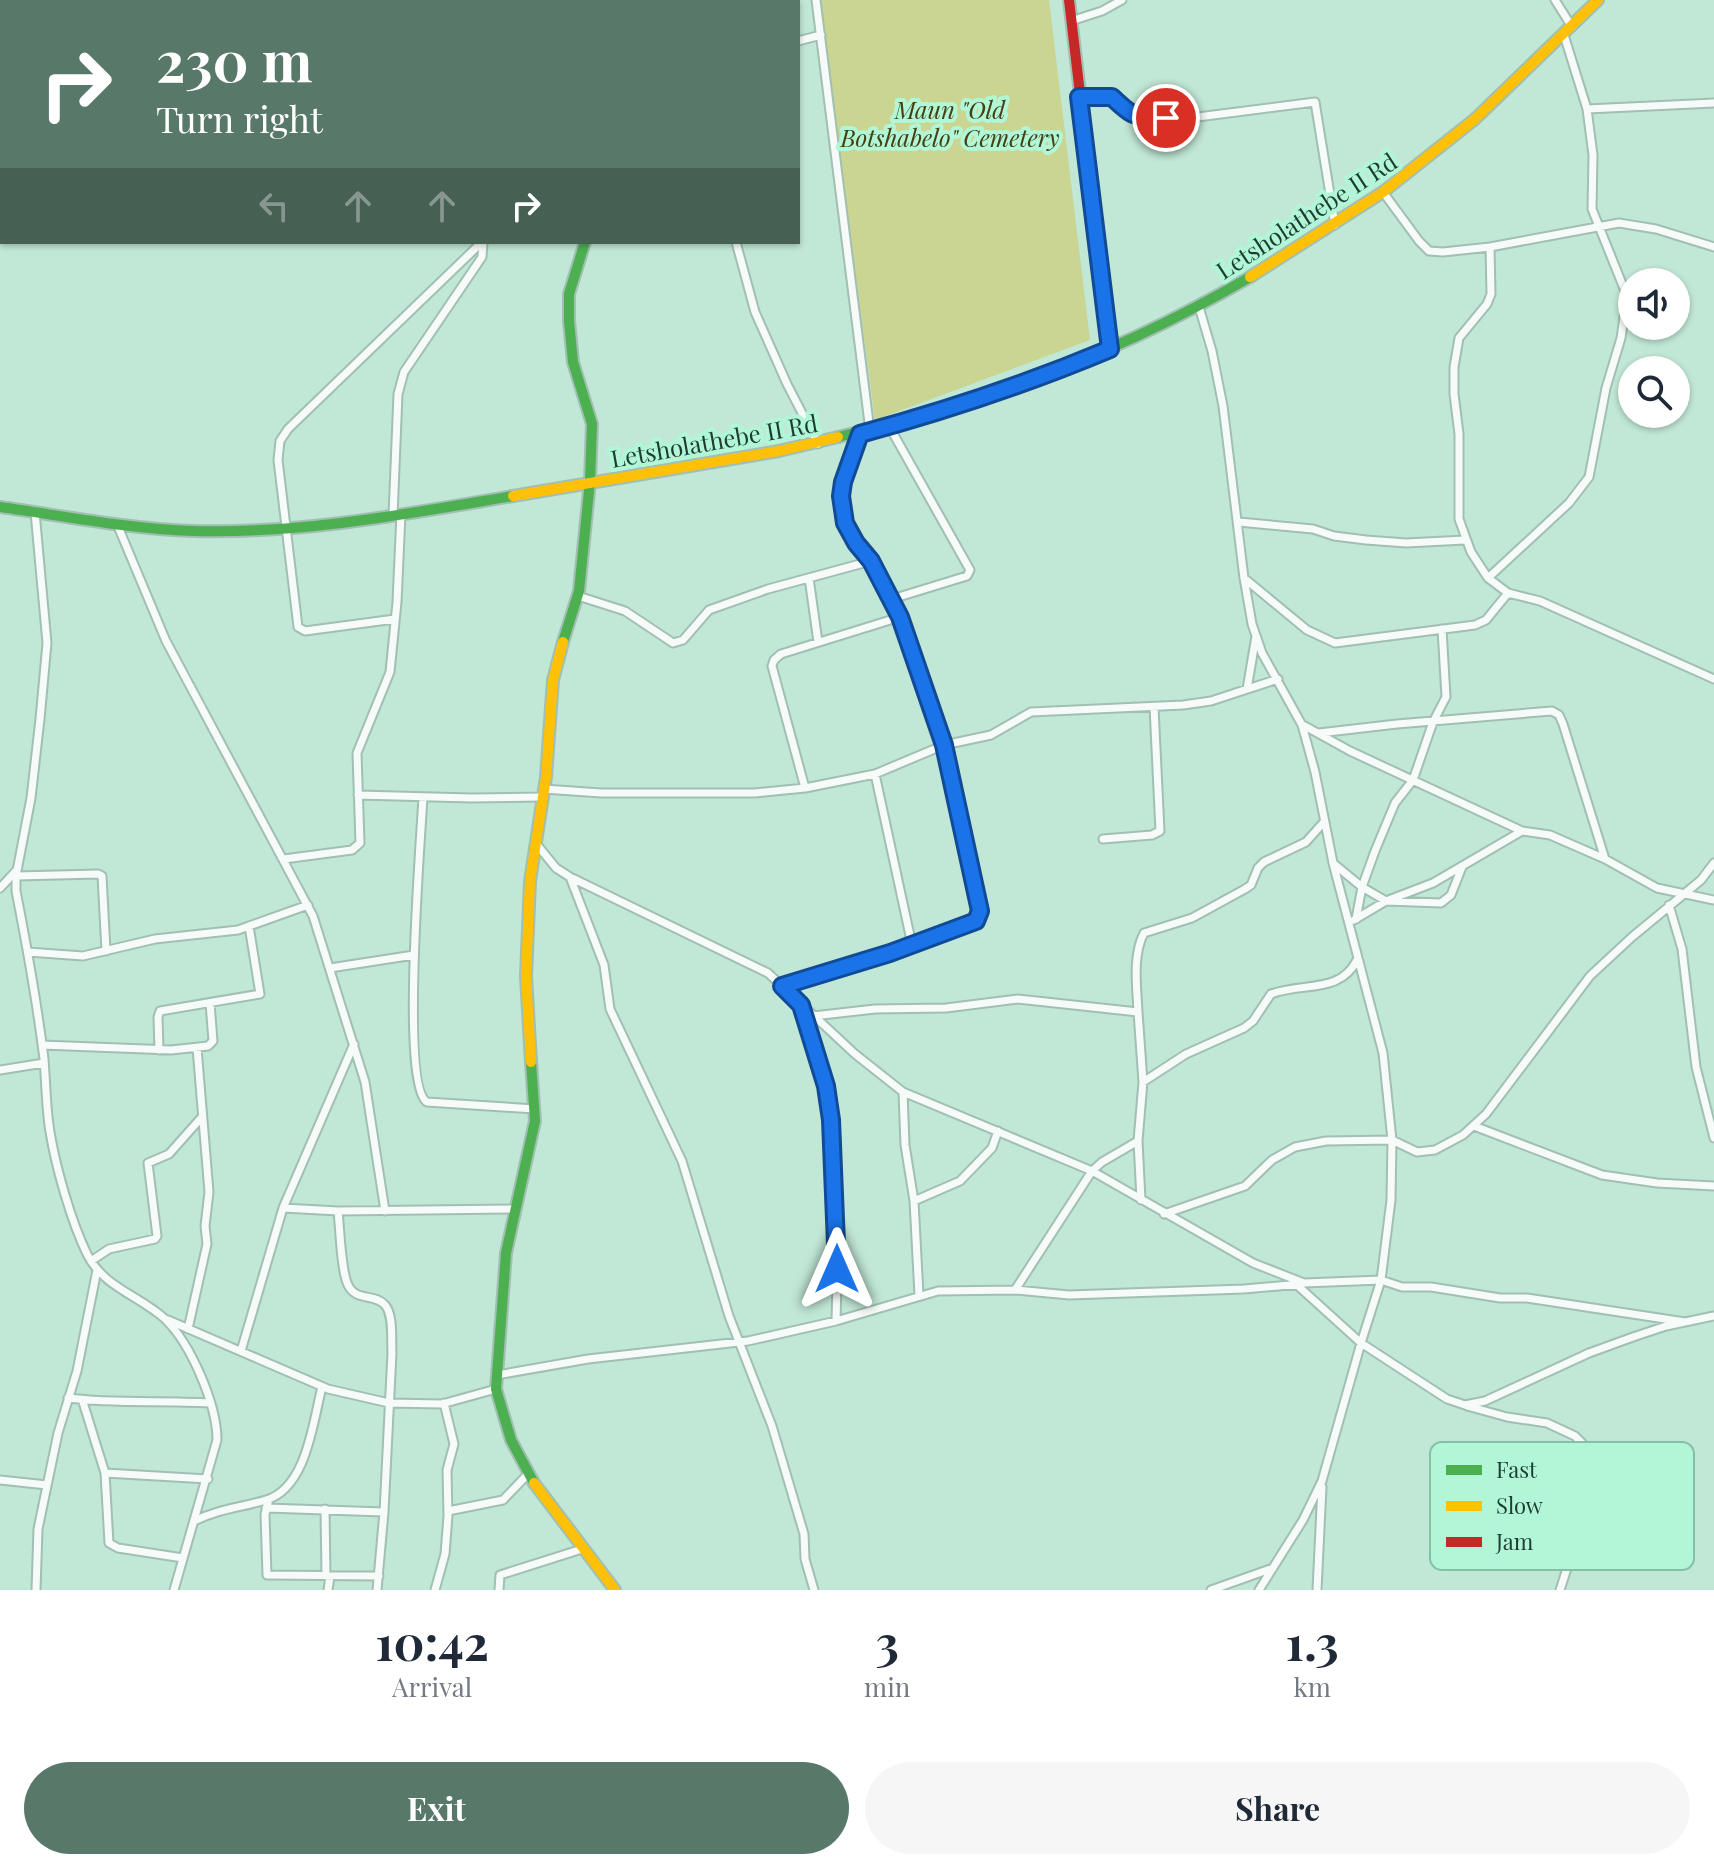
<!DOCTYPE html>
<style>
:root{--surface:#fff;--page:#f6f6f7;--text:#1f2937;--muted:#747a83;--accent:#58786a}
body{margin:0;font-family:"Playfair Display",serif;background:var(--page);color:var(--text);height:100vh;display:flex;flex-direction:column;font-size:30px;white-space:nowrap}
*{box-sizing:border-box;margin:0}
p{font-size:26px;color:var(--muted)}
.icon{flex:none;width:44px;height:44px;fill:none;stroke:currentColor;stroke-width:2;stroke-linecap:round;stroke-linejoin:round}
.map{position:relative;height:1590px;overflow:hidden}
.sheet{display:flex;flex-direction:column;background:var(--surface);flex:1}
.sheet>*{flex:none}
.banner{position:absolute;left:0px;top:0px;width:800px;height:244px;box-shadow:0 2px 6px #0004;background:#58786a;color:#fff;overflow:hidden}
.fabs{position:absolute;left:1618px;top:268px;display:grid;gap:16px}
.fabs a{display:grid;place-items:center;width:72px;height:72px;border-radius:50%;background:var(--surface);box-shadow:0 2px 6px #0004;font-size:40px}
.pin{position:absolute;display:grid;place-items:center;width:68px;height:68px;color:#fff;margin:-34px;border:4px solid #fff;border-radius:50%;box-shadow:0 2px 8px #0007}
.me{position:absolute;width:88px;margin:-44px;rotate:0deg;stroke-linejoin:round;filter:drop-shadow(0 0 6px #0008)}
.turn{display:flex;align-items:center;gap:28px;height:168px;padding:0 24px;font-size:36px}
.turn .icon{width:104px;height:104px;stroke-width:2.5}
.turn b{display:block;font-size:56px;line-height:68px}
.lanes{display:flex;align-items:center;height:76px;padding:0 24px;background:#0003;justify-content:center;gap:40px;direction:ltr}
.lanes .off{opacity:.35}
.eta{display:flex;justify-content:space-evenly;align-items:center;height:136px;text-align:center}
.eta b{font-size:48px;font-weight:700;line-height:56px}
.primary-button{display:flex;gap:16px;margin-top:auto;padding:16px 24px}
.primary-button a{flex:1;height:92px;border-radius:48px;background:var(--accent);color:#fff;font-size:32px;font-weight:700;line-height:92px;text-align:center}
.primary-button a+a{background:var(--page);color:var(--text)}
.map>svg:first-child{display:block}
.green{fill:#c9d591}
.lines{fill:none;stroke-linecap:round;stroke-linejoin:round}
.street-casing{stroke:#a1bfb2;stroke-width:11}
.fast-casing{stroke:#a1bfb2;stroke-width:14}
.slow-casing{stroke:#a1bfb2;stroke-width:14}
.jam-casing{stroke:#a1bfb2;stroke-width:14}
.street{stroke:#f6fbf9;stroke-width:7}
.fast{stroke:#4caf50;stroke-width:10}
.slow{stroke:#ffc107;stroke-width:10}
.jam{stroke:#c62828;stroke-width:10}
.route-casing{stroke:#114b97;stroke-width:20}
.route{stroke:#1a73e8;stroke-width:14}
.labels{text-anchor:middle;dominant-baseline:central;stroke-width:8;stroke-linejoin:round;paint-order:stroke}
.park-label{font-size:24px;font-style:italic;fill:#444012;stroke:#b1f7d7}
.street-label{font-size:24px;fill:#1f3c30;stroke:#b1f7d7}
.key{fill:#b1f7d7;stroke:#85bfa5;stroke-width:2}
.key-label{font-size:22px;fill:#1f3c30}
</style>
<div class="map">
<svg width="1714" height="1590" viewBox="0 0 1714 1590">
<rect width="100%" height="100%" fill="#c1e7d6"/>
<path class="green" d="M819 0H1049L1090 340 875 420Z"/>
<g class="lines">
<defs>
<path id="street" d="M539 0 541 2
M638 0 639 2
M816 0 870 431
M1555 0 1572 27
M1071 21 1102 11 1122 0
M798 41 821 35
M1079 97H1112L1127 114 1134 117 1182 119 1315 102 1335 225
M1587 109 1714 103
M1383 192 1419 241 1429 251 1443 252 1490 247 1619 223 1656 229 1714 247
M736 242 755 312 787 384 818 444
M1199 307 1212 351 1223 406 1244 578 1252 624 1262 653 1302 725 1315 772 1333 863 1383 1053 1392 1140 1391 1200 1381 1280 1361 1343 1322 1481 1303 1520 1259 1590
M889 426 970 570 967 576 892 599
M860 434 843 482 841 496 845 523 856 543 871 561 900 617 944 745 991 735 1031 712 1183 705 1211 701 1278 679
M35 512 47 643 40 719 31 798 16 876V891C27 947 37 1003 44 1059 46 1083 46 1108 50 1132 56 1168 71 1221 87 1254 104 1288 139 1295 165 1319 191 1344 217 1405 217 1440L174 1590
M393 516 398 394 404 372 482 257 483 242
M1239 522 1313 529 1334 536 1366 540 1406 543 1465 540
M117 524 166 641 313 916 365 1082 385 1211
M809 578 818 642
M1244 578 1307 630 1335 643 1475 625 1486 620 1508 593 1488 578 1569 503 1589 477 1606 388 1621 338 1627 296 1592 209 1593 155 1587 109 1564 35
M1488 578 1471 552 1459 519V434L1454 394V367L1459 338 1487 304 1491 294 1490 247
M1508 593 1540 601 1714 679
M578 596 625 611 673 643 683 640 709 610 768 589 871 561
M395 619 305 631 298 627 278 460 280 441 288 429 482 242
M1247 689 1256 636
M1303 725 1350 751 1522 831 1550 835 1605 859 1657 888 1714 900
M1319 733 1397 724 1552 711 1559 715 1563 724 1605 859
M875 774 912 945
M805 788 772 666 774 660 781 654 900 617
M544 789 601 793H755L805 788 875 774 944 745 980 911 976 921 890 953 782 986
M358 795 471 798 543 797
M423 797C421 838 400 1086 427 1102L535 1109
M1103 839 1152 835 1160 831 1154 707
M538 846 556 868 570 877 768 973 855 1054 903 1092 1092 1171 1253 1263 1304 1283 1381 1280 1402 1287H1431L1500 1298H1527L1685 1322
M284 859 352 850 360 843 357 753 390 672 397 602 401 514
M1334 864 1362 887 1386 901 1441 903 1451 895 1462 867
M16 876 98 874 102 876 106 951
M570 877 604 965 610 1009 682 1161 729 1316 772 1426 804 1534 805 1559 814 1590
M0 888 15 872
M1669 905 1682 949 1696 1067 1714 1138
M1356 919 1362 887 1375 851 1395 803 1413 780 1433 722 1446 697 1442 629
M1354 920 1386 901 1433 883 1522 831
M28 952 83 956 155 939 238 930 308 905
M330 968 414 955
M802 1008 826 1086 831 1120 838 1243 836 1321
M1138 1012C1137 988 1132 956 1144 933L1192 918 1245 889 1251 885 1258 868 1264 862 1306 842 1323 823
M813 1016 875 1009 946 1008 1018 999 1138 1012 1143 1082 1138 1141 1102 1162 1092 1171 1015 1290
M42 1045 171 1050 208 1046 213 1041 210 1003
M159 1050 158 1017 160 1011 260 994 249 926
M0 1070 44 1063
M1143 1082 1186 1054 1244 1028 1253 1021 1271 994C1303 982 1340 994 1357 960
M903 1092 905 1145 914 1201 919 1295
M1474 1126 1602 1175 1657 1183 1714 1186
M1138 1141 1141 1200
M914 1201 960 1181 992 1148 998 1131
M283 1208 338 1211 515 1209
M338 1211C340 1229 341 1271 348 1285 356 1302 375 1293 385 1305 394 1315 391 1341 392 1353L384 1512 377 1590
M1164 1214 1245 1186 1272 1160 1295 1147 1326 1141 1392 1140 1417 1152 1435 1150 1463 1135 1486 1114 1590 976 1632 937 1701 880 1714 863
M91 1261 109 1249 155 1239 157 1236 148 1163 169 1154 201 1118
M1297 1285 1361 1343 1447 1399 1465 1405 1485 1401 1589 1353 1633 1337 1666 1326 1714 1316
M168 1320 328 1389 389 1403 442 1404 496 1389
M188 1329 207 1244 205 1226 209 1192 197 1048
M241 1351 283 1208 354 1044
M497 1375 588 1359 748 1341 836 1321 938 1291 1015 1290 1069 1295 1244 1289 1301 1284
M68 1398C116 1404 162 1400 210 1403
M82 1399 105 1473 109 1543 118 1548 183 1558
M1467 1406 1507 1417 1547 1423 1575 1436 1589 1450 1592 1476 1588 1504 1560 1590
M105 1473 208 1479
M0 1480 47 1485
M269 1499 265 1514 267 1575 379 1576
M266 1508 384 1512
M325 1509 326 1576
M448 1511 503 1500 528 1474
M194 1521C222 1508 239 1508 266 1500 307 1488 313 1421 322 1387
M36 1590 38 1529 58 1433 77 1371 97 1270
M328 1590 330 1576
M435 1590 445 1554 448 1516 447 1470 454 1444 444 1403
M499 1590 500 1575 582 1549
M1211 1590 1273 1568
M1317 1590 1322 1487"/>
<path id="fast" d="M838 437C982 404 1122 352 1250 277
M0 507C64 516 129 529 193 531 301 534 407 514 513 496
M563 642 579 591 590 481 592 424 573 362 569 321V294L585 242
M531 1062 535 1121 506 1253 496 1389 511 1440 534 1483"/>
<path id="slow" d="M1250 277 1383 192 1475 119 1598 0
M513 496 779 451 838 437
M531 1062 526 976 530 881 546 777 553 680 563 642
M534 1483 615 1590"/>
<path id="jam" d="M1069 0 1110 349"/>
</defs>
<use href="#street" class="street-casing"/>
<use href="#fast" class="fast-casing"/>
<use href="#slow" class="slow-casing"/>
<use href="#jam" class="jam-casing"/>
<use href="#street" class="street"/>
<use href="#fast" class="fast"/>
<use href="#slow" class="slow"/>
<use href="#jam" class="jam"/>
</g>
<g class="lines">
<defs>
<path id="route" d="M837 1269 831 1120 826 1086 801 1005 782 986 890 953 976 921 980 911 944 745 900 617 871 561 856 543 845 523 841 496 843 482 860 434C945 411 1029 383 1110 349L1079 97H1112C1136 120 1133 115 1166 118"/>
</defs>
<use href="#route" class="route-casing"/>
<use href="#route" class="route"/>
</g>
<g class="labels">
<g class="park-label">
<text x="950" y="109">Maun "Old<tspan x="950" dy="28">Botshabelo" Cemetery</tspan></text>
</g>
<g class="street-label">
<text transform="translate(1306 215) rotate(-33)">Letsholathebe II Rd</text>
<text transform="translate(714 440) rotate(-10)">Letsholathebe II Rd</text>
</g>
</g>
<rect x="1430" y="1442" width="264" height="128" rx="12" class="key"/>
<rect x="1446" y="1465" width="36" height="10" fill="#4caf50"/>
<rect x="1446" y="1501" width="36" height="10" fill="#ffc107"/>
<rect x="1446" y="1537" width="36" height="10" fill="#c62828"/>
<g class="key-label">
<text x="1496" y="1478">Fast</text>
<text x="1496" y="1514">Slow</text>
<text x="1496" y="1550">Jam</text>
</g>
</svg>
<div class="fabs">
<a><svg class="icon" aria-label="sound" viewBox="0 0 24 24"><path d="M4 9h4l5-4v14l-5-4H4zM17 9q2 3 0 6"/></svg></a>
<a><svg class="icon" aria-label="search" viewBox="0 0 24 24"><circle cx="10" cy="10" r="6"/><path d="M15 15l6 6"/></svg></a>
</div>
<div class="pin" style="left:1166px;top:118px;background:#d93025"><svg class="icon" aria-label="arrive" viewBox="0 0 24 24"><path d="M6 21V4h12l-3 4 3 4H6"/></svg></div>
<svg class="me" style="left:837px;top:1269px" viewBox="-20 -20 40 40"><path d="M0-17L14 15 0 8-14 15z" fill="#1a73e8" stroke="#fff" stroke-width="4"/></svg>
<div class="banner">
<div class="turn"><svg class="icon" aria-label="right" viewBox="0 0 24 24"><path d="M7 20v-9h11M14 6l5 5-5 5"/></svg><div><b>230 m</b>Turn right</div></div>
<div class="lanes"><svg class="icon off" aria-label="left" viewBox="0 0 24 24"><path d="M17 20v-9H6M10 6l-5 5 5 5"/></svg><svg class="icon off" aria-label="ahead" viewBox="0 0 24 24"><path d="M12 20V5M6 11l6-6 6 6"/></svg><svg class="icon off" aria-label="ahead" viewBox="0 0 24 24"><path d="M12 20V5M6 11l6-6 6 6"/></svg><svg class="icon" aria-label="right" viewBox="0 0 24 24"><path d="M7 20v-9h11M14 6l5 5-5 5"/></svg></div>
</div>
</div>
<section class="sheet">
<div class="eta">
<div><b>10:42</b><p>Arrival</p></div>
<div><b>3</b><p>min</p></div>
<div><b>1.3</b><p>km</p></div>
</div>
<div class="primary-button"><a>Exit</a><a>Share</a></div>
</section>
